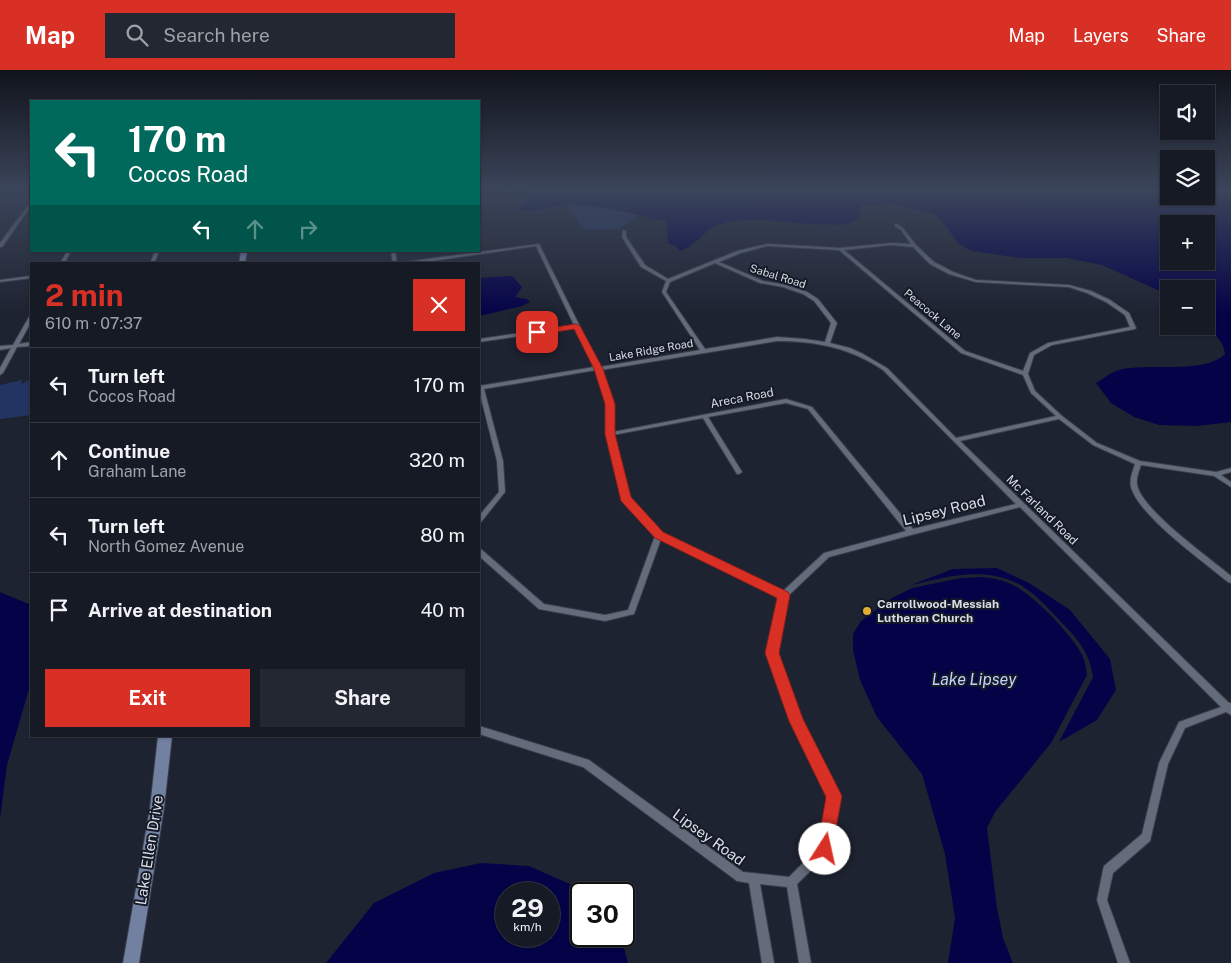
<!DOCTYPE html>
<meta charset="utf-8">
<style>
:root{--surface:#161a25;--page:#232732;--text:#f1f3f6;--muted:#9ea1a7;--line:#353842;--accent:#d93025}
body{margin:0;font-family:"Public Sans",sans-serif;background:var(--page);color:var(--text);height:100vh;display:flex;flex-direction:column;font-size:19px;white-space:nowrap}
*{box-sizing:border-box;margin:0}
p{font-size:16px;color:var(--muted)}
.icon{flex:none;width:28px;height:28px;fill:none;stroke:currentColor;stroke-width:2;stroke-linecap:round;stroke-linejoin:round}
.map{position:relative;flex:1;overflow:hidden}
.panel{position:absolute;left:30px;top:192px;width:450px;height:475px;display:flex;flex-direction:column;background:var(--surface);border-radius:0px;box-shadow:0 1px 4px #0004,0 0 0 1px var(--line)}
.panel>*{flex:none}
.hud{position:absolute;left:30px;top:30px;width:450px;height:152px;border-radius:0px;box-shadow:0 1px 4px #0004,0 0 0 1px var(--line);background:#00695c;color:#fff;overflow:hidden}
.controls{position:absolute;left:1160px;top:15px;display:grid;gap:10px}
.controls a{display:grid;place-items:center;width:55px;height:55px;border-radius:0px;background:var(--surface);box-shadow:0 1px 4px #0004,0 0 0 1px var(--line);font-size:25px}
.speed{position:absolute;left:495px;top:812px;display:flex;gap:10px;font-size:25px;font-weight:700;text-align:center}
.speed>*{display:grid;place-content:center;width:65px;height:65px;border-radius:50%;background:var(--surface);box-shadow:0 1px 4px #0004,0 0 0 1px var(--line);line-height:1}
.speed small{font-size:12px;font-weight:400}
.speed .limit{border:2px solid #111;border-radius:8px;background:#fff;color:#111}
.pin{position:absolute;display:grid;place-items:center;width:42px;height:42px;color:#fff;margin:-21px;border-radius:10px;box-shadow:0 2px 8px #0006}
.me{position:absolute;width:55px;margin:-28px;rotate:10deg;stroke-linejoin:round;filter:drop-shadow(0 0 4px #0008)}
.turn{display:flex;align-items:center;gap:18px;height:105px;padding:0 15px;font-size:22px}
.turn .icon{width:65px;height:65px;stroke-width:2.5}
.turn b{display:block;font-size:35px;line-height:42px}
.lanes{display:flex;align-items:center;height:48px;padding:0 15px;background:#0003;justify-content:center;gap:25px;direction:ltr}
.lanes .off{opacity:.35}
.round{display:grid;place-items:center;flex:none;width:52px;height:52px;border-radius:0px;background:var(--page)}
.overview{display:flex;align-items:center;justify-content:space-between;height:85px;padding:0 15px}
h1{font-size:30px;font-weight:700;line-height:38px;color:var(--accent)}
.button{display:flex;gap:10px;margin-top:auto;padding:10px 15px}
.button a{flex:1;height:58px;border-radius:0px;background:var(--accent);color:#fff;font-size:20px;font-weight:700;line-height:58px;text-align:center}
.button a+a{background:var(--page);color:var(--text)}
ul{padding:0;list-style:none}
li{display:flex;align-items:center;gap:15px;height:75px;padding:0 15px;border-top:1px solid var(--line)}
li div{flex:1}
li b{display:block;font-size:19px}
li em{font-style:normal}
header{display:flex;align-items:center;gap:30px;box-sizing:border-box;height:70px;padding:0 25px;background:var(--accent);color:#fff}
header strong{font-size:24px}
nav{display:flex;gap:28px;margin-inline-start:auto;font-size:18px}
.search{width:350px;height:45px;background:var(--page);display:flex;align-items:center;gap:12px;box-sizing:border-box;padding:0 18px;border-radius:0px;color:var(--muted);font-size:19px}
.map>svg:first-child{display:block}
.green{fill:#243462}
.water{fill:#040348;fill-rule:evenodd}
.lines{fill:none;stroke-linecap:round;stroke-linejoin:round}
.street-casing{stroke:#3a3e49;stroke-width:2}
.secondary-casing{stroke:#3a3e49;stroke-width:2}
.street{fill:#646b7b;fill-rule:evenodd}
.secondary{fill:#7280a2;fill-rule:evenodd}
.route{fill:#d93025;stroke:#8d1f18}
.poi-dot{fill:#e3ae34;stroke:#151a27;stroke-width:2}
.labels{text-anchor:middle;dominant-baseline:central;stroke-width:4;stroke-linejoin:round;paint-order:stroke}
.far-street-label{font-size:11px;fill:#d9dde6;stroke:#151a27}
.street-label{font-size:12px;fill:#d9dde6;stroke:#151a27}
.poi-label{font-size:12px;font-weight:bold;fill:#d9dde6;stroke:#151a27;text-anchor:start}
.near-street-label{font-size:15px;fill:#d9dde6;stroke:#151a27}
.near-water-label{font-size:16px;font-style:italic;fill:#c3d3fd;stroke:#151a27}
</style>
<header>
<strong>Map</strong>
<div class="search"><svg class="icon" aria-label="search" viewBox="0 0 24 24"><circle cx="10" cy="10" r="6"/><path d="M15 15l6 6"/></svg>Search here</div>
<nav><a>Map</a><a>Layers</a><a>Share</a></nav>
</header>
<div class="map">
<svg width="1231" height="893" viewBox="0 0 1231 893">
<rect width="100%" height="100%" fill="#1e2331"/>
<path class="green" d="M567 134 601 138 639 145 618 159H587L582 157Z
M31 309V345L0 349V315L22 310 21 314Z"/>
<path class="water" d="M529 119H1169V126H1206V119H1231V352L1197 356 1159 355 1134 347 1111 333 1096 313C1103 309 1111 302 1119 300 1147 292 1204 305 1225 284 1224 271 1214 264 1206 255V219H1169V225L1102 195 1067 188H1020L972 181 959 174 941 150 934 144 894 134 860 136 861 144C859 146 855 150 853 152 839 159 778 150 760 150 746 150 727 150 714 157 701 163 695 177 680 181L676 176 669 174C666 167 669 159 666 151L655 150 640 145 602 137 569 134 532 141H520L521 138 518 137 530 129ZM1169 154H1206V191H1169Z
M512 206 522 217 515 227 527 229 530 232 522 236 479 246V208Z
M997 498 1029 513 1070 540 1110 589 1116 620 1097 650 1059 672 1093 607C1090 583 1077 568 1061 552 1051 541 1040 529 1028 520 992 494 950 506 911 515L953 499Z
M982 507C994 508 1004 510 1015 516 1035 527 1070 563 1081 583 1085 590 1086 597 1087 605L1051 673 995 742 987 758 997 838 1003 868 1013 893H948L955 848 945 784 922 704 877 647 860 610 853 580V564L861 551 892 528 912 518 961 508Z
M0 522 31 535V612L7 695 0 749Z
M481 793 529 796 572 815 581 824V866H621L628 893H326L374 833 434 803ZM506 824H549V866H506Z"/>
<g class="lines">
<defs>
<path id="street" d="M30 133H31V136L2 177H0V173Z
M895 154H897L903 158 916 175 934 192 953 202 976 210 1069 215 1091 221 1110 230 1129 243 1136 258 1135 259 1052 275 1034 285 1028 304 1035 321 1062 346 1097 373 1140 391 1216 402 1231 398V402L1221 405 1231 412V417L1214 406 1141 395C1139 401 1136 408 1137 414 1140 439 1211 489 1231 506V513L1228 512C1204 492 1139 446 1131 417 1129 409 1133 401 1135 394L1093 375 1059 349 960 371 1229 633H1231V645L1226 642 1185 658 1168 694 1150 771 1113 803 1107 830 1130 893H1118L1097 830 1103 800 1104 796 1142 764 1159 693 1179 652 1221 637 1020 437 911 465 829 487 788 526 776 583 800 650 839 726 829 783 797 814 811 893H799L787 817 760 814 774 893H762L749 813 737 811 583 697 479 664V656L589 690 743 802 789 807 820 776 829 726 792 651 768 583 780 526 661 469 634 544 605 551 539 539 479 486V479L482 480 544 534 605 545 628 540 655 466 622 429 607 364V334L596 300 484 319 503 391 505 422 481 452H479V446L499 422 497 391 479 320V316L594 297 575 258 479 272V269L574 255 536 176 411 194 398 193 539 174 600 297 700 280 662 222 666 211 641 197 622 167 623 160 626 161V167L645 195 668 209 737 181 767 174 840 178 891 173 911 174 901 160 895 156ZM891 175 913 177 930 194 949 204 976 212 1069 217 1087 223 1106 232 1125 245 1130 257 1048 273 1030 283 1023 301 965 281 844 180ZM767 176 839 180 961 283 1023 305 1031 323 1056 346 956 368 887 298 863 284 850 278 830 273 837 253 818 229 807 222 786 215 763 211 719 192 741 183ZM715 193 760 213 783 217 803 224 814 231 831 253 825 272 805 269 777 267 705 279 666 222 670 212ZM777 271C816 271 851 278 883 300L1016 434 913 459 812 337 786 329 613 362V334L601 300ZM786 333 808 339 906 461 824 483 783 521 661 463 628 428 613 365 703 348 737 404H739L742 402 708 347Z
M67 181H71L64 194H60Z
M155 181H159L154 194H150Z
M391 181H395L397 194H393Z
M31 206V208L0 212V210Z
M29 247H31V252L19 274 31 272V276L17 277 3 303 0 305V298L11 278 0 280V276L13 275Z"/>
<path id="secondary" d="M241 181H247L245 194H239Z
M158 666H172L164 738 139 893H123L150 738Z"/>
</defs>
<use href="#street" class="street-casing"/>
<use href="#secondary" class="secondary-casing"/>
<use href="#street" class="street"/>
<use href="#secondary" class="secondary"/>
</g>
<linearGradient id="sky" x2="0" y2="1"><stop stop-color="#10131b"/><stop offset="0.49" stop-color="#3b455a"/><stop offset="1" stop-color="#3b455a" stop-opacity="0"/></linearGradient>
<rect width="1231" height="244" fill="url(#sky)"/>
<path class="route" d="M576 254 580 256 603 299 615 334V364L631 427 663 462 788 522 790 525 779 583 803 649 842 726 831 785 825 788 819 785 817 779 826 727 789 651 765 583 777 528 655 468 621 431 605 364V334L594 299 574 259 537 265 533 262 537 260Z"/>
<circle class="poi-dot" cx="867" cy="541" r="5"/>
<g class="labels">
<g class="far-street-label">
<text transform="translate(778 206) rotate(17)">Sabal Road</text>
<text transform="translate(933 244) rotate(40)">Peacock Lane</text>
<text transform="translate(651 280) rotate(-10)">Lake Ridge Road</text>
</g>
<g class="street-label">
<text transform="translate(742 328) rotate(-11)">Areca Road</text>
<text transform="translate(1042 440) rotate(44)">Mc Farland Road</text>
</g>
<g class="poi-label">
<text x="877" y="534">Carrollwood-Messiah<tspan x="877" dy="14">Lutheran Church</tspan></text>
</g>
<g class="near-street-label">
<text transform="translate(944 440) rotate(-14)">Lipsey Road</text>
<text transform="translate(709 767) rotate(36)">Lipsey Road</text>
<text transform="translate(149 780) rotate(-81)">Lake Ellen Drive</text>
</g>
<g class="near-water-label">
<text x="974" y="609">Lake Lipsey</text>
</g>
</g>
</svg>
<div class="controls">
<a><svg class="icon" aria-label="sound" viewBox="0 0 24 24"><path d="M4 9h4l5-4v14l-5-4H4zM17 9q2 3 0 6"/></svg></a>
<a><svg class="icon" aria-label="layers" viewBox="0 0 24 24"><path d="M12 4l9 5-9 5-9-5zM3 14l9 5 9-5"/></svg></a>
<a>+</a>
<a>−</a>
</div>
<div class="speed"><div>29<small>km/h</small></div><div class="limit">30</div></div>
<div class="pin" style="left:537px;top:262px;background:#d93025"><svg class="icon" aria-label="arrive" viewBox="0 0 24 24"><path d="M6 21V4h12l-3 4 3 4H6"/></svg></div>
<svg class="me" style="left:825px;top:779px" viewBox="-20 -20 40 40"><circle r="19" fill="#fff"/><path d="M0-13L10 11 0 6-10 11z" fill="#d93025"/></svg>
<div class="hud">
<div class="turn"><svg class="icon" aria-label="left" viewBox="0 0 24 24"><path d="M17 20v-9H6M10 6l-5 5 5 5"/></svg><div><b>170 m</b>Cocos Road</div></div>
<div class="lanes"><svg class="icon" aria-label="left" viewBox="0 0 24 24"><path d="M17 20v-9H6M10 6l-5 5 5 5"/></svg><svg class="icon off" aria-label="ahead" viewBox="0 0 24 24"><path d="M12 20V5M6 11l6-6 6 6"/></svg><svg class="icon off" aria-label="right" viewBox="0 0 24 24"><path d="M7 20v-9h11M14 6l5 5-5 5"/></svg></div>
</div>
<section class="panel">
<div class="overview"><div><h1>2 min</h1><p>610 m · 07:37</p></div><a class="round" style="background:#d93025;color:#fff"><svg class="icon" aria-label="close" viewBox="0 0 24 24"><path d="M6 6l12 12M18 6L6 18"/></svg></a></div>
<ul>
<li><svg class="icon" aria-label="left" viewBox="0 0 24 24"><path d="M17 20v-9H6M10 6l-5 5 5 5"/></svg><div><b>Turn left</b><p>Cocos Road</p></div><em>170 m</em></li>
<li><svg class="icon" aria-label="ahead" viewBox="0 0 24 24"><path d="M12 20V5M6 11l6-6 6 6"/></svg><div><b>Continue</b><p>Graham Lane</p></div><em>320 m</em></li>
<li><svg class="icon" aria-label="left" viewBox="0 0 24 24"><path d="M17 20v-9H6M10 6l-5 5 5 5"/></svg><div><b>Turn left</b><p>North Gomez Avenue</p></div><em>80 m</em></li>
<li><svg class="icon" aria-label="arrive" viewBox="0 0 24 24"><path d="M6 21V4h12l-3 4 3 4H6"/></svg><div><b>Arrive at destination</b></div><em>40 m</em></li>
</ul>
<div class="button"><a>Exit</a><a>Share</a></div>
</section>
</div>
